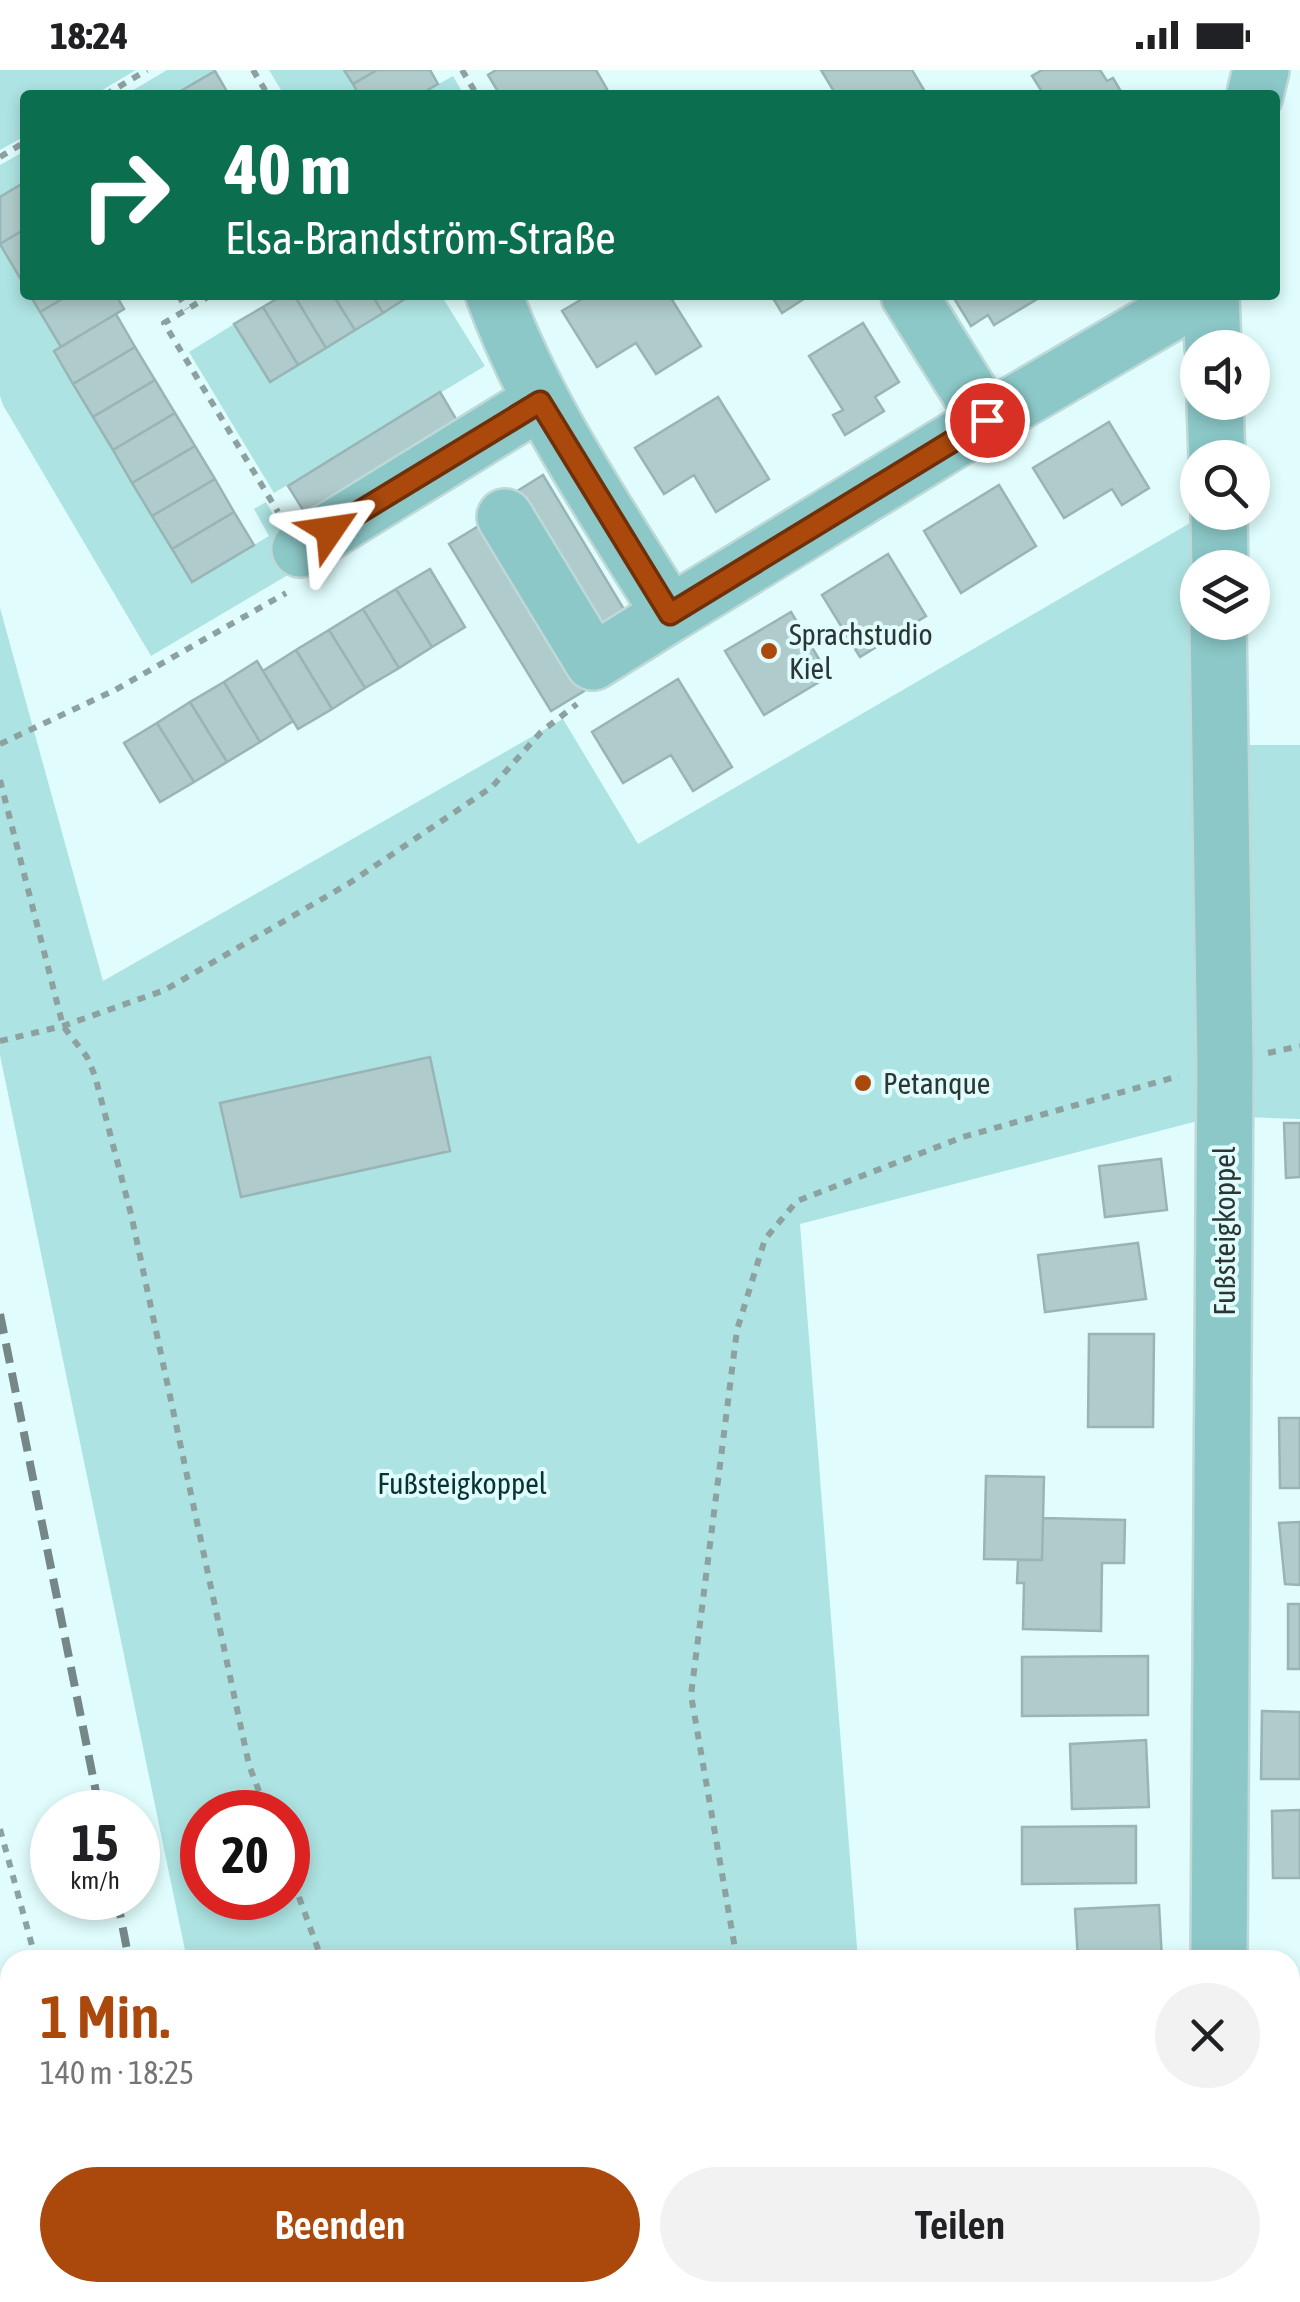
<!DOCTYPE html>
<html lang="de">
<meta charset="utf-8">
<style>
:root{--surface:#fff;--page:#f2f2f2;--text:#202124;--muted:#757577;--accent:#ab490d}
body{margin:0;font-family:"Asap Condensed",sans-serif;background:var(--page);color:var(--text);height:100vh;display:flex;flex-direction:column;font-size:38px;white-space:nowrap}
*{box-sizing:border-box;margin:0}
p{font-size:32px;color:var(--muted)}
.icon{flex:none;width:55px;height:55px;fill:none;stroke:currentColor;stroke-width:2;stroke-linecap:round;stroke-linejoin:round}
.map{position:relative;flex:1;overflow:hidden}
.details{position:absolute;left:0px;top:1880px;width:1300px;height:352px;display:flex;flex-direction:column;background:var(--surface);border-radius:30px 30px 0 0;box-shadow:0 5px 15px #0003}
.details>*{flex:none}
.hud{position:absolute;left:20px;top:20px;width:1260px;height:210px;border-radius:10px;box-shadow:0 5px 15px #0003;background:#0b6e4f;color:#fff;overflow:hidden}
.fabs{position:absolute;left:1180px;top:260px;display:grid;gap:20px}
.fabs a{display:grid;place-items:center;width:90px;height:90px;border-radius:50%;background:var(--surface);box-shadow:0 5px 15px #0003;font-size:50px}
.speed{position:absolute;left:30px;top:1720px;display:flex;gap:20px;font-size:50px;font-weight:700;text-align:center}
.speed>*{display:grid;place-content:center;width:130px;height:130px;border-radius:50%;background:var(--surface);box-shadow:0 5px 15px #0003;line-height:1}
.speed small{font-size:25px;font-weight:400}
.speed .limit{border:15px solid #d22;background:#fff;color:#111}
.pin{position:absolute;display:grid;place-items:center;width:85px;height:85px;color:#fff;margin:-42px;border:5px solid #fff;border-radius:50%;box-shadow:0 2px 10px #0007}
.me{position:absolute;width:110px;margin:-55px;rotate:58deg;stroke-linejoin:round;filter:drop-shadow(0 0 8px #0008)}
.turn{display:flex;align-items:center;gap:35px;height:210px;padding:0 40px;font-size:45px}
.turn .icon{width:130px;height:130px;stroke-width:2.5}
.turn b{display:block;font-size:70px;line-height:85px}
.round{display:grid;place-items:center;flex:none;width:105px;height:105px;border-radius:52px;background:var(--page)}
.summary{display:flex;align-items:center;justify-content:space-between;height:170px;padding:0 40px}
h1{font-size:60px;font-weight:600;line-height:75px;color:var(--accent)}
.button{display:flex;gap:20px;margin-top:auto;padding:20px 40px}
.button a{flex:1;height:115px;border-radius:60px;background:var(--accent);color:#fff;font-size:40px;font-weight:600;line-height:115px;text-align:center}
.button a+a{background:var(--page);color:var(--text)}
.status{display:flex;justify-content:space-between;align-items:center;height:70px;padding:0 50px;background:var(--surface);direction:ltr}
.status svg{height:28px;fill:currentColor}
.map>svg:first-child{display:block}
.green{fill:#ade3e2;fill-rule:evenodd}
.building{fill:#b0cbcb;stroke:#99b4b4;stroke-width:2.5}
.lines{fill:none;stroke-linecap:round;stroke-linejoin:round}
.minor-casing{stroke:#bfd8d8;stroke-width:60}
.path{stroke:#8da1a0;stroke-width:6;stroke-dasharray:8 8;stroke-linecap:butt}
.minor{stroke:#8bc8c7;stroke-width:55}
.rail{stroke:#758787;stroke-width:8;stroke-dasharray:20 10;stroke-linecap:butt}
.route-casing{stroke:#6f2f08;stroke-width:25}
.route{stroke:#ab490d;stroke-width:18}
.poi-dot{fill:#ab490d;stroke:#e0fcfc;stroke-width:4}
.labels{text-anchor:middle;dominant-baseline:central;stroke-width:8;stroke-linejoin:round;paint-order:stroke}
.poi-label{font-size:30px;fill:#2b3635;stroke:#e0fcfc;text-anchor:start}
.street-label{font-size:30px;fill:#2b3635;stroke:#e0fcfc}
.park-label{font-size:30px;fill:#093232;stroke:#e0fcfc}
</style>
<div class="status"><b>18:24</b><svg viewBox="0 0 49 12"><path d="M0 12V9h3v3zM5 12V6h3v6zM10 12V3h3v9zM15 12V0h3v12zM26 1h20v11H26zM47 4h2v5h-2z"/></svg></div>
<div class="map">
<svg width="1300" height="2232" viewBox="0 0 1300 2232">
<rect width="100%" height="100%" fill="#e0fcfc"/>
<path class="green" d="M0 0H136L94 25H25V66L0 80Z
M167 0H216L174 25H125Z
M269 0H344L359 25H284Z
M453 6 464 25H419Z
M25 81V112L0 127V95Z
M0 174 25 216V225H30L61 277 54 282 192 512 269 466 254 439 266 432 303 496 151 586 3 335 0 326Z
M411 225H441L485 296 274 423 189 282 234 254 270 312Z
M1197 449 1198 675H1300V1049L1217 1046 800 1154 858 1890H187L0 985V538L103 911 563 649 638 774ZM202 1742H288V1828H202Z
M0 2095 10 2136V2222L31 2223 33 2232H0Z
M883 2222 884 2232H257L255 2223Z"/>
<path class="building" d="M344 0H377L353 14Z
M377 0H430L438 14 419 25H359L353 14Z
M496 0H596L607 19 597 25H500L488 5Z
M821 0H912L927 25H836Z
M1042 0H1100L1107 11 1113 8 1123 25H1044L1032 6Z
M215 1 229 25H174Z
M25 112V159L0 174V127Z
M25 159V205L20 208 0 174Z
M30 225H69L40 242Z
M69 225H116L124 239 61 277 40 242Z
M283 225H294L326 278 298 295 263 237Z
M294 225H333L355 260 326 278Z
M333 225H372L383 243 355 260Z
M372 225H411L383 243Z
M589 225H669L701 276 656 304 636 273 597 297 562 241Z
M771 225H810L782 243Z
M952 225H1044L994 255 988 245 971 256Z
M263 237 298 295 270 312 234 254Z
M116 244 135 277 73 314 54 281Z
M863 253 899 312 875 327 884 341 845 365 833 345 843 340 809 286Z
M135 277 155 310 93 347 73 314Z
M155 310 175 343 113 380 93 347Z
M440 322 459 354 308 448 288 416Z
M718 327 769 409 716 442 694 405 664 424 635 378Z
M175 343 195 376 132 413 113 380Z
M1109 352 1149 418 1122 435 1112 419 1064 448 1033 398Z
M195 376 215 409 152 446 132 413Z
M543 405 631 551 600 570 511 425Z
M215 409 234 442 172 479 152 446Z
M999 415 1036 476 961 523 924 461Z
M234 442 254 475 192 512 172 479Z
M482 454 584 621 551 641 449 474Z
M888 484 926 546 860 587 822 525Z
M430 499 465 557 432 577 396 519Z
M396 519 432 577 399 598 363 539Z
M363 539 399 598 365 618 329 560Z
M791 542 829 606 764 645 725 581Z
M329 560 365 618 332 639 296 580Z
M296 580 332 639 298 659 263 601Z
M257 591 293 651 260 672 224 612Z
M678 609 732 697 693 721 671 685 623 713 592 662Z
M224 612 260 672 227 692 190 632Z
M190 632 227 692 194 712 157 653Z
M157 653 194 712 160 732 124 673Z
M430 987 450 1081 241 1127 220 1033Z
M1284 1053H1300V1107L1286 1108Z
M1161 1089 1167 1140 1105 1147 1099 1096Z
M1138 1173 1146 1229 1045 1242 1038 1185Z
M1089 1264H1154L1153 1357H1088Z
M1279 1348H1300V1418H1280Z
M986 1406 1044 1407 1042 1490 984 1489Z
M1043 1448 1125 1450 1124 1493H1102L1101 1561 1023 1559 1024 1513H1017L1018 1490H1042Z
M1300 1452V1515L1285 1514 1279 1453Z
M1288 1534H1300V1599H1288Z
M1148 1586V1645L1022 1646V1587Z
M1262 1641 1300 1642V1709H1261Z
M1146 1670 1149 1737 1072 1739 1070 1674Z
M1300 1740V1808H1273L1272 1741Z
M1136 1756V1813L1022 1814V1757Z
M1159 1835 1162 1890H1078L1075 1839Z
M1291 1945H1300V2021H1291Z
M1290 2194H1300V2232H1273L1272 2222H1290Z
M1090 2222H1160V2232H1090Z"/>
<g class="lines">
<defs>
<path id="minor" d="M1255 25 1261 0
M494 225C536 340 606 440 670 544L987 350 1201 225
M909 225 987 350
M1211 225 1213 278
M1215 332 1217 388
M1219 442 1220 498
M505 447 593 592 670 544
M300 479 539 332
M1218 552 1225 993 1219 1890
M1216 2232V2222"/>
</defs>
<use href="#minor" class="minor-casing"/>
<path class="path" d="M253 0 268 25
M462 0 477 25
M105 25 147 0
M0 87 25 72
M178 225 187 239
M211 225 164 253 278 442
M0 674 115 620 286 523
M0 710 63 956 87 987 95 1006 131 1144 249 1695 267 1742
M0 971 63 956 165 920 348 814 492 717 541 662 577 634
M1268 983 1300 976
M0 1759 36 1890
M288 1797 322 1890
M737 1890 691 1625 737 1260 765 1169 797 1131 963 1067 1179 1006
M79 2222 81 2232
M406 2222 411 2232
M652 2232 657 2222
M755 2232H858"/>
<use href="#minor" class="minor"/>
<path class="rail" d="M0 1244 100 1742
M117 1828 129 1890
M196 2222 197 2232"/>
</g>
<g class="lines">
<defs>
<path id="route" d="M330 460 540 332 670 544 987 350"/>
</defs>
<use href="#route" class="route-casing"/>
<use href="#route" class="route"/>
</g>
<g class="poi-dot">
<circle cx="769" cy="581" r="10"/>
<circle cx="863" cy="1013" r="10"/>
</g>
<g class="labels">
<g class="poi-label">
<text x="789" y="564">Sprachstudio<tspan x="789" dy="34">Kiel</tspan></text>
<text x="883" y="1013">Petanque</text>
</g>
<g class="street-label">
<text transform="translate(1224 1161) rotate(-90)">Fußsteigkoppel</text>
</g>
<g class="park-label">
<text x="462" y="1413">Fußsteigkoppel</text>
</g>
</g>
</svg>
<div class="fabs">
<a><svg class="icon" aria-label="sound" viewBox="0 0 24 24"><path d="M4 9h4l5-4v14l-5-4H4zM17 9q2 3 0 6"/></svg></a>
<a><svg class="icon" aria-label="search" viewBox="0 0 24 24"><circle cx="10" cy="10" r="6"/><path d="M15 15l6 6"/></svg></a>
<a><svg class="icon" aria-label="layers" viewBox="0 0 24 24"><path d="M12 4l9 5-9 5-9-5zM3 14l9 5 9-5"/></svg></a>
</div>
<div class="speed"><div>15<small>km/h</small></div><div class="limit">20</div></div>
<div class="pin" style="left:987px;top:350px;background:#d93025"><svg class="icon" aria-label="arrive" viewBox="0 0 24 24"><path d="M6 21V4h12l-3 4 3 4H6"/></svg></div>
<svg class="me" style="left:330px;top:460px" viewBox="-20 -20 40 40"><path d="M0-17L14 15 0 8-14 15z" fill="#ab490d" stroke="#fff" stroke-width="4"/></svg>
<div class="hud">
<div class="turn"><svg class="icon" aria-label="right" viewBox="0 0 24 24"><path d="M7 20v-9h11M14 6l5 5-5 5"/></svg><div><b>40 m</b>Elsa-Brandström-Straße</div></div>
</div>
<section class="details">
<div class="summary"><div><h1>1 Min.</h1><p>140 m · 18:25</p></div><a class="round"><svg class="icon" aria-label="close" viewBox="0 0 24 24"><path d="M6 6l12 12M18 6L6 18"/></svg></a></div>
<div class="button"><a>Beenden</a><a>Teilen</a></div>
</section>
</div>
